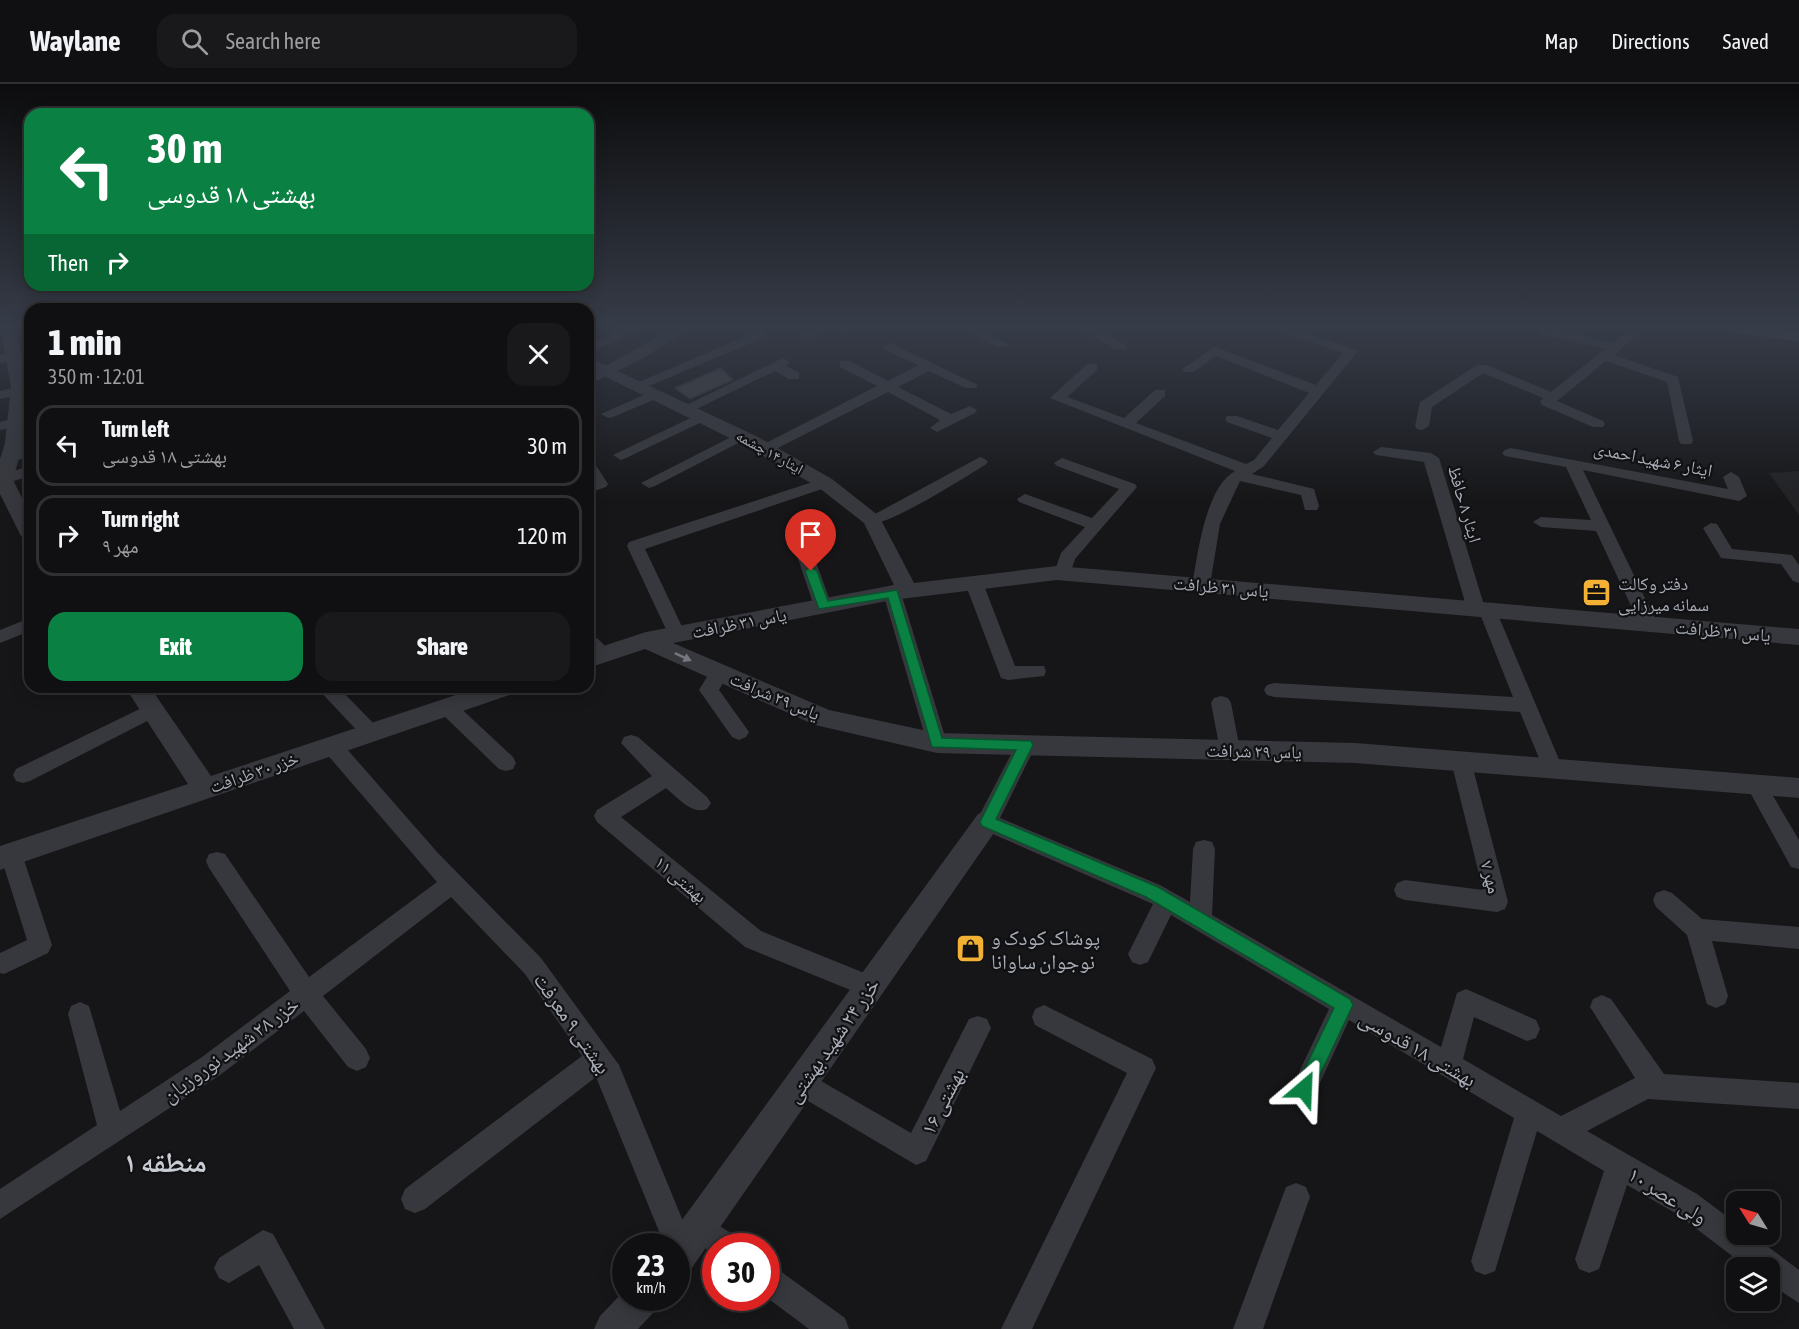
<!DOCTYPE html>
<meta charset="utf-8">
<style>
:root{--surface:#101012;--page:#19191b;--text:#f1f3f6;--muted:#9c9d9f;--line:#303032;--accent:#0b8043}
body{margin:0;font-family:"Asap Condensed","Noto Naskh Arabic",sans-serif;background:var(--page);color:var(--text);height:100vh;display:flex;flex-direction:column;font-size:22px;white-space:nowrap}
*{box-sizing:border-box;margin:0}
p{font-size:20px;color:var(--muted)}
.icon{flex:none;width:33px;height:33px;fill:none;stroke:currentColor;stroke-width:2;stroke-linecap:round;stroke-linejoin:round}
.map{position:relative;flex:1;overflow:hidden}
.drawer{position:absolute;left:24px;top:219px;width:570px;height:390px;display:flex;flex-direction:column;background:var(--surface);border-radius:18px;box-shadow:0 3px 15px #0003,0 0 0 2px var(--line)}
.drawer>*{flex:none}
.top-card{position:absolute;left:24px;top:24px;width:570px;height:183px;border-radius:18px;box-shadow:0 3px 15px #0003,0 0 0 2px var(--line);background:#0b8043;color:#fff;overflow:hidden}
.needle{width:39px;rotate:307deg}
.controls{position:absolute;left:1726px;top:1107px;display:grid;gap:12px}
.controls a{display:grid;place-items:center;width:54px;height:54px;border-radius:12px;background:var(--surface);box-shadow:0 3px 15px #0003,0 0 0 2px var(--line);font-size:30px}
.speed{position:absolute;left:612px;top:1149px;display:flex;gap:12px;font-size:30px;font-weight:700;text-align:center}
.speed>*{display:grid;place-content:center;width:78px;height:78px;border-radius:50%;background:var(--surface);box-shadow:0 3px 15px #0003,0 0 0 2px var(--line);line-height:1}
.speed small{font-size:15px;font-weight:400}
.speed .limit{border:9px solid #d22;background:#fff;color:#111}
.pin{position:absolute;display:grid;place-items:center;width:51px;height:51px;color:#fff;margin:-62px -26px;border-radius:50% 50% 50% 0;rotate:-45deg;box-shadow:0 0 6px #0007}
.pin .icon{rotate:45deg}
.me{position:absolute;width:66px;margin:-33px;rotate:26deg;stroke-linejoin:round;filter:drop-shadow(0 0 4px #0008)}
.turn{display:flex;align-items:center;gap:21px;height:126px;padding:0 24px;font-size:27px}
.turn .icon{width:78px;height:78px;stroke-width:2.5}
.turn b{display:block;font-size:42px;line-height:51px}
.then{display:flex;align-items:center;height:57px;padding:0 24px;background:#0003;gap:12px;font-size:22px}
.round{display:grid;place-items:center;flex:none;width:63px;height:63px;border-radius:18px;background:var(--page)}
.overview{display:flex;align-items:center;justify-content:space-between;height:102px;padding:0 24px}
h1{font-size:36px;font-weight:800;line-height:45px}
.action{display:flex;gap:12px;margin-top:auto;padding:12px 24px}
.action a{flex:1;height:69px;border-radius:18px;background:var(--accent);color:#fff;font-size:24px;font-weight:800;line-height:69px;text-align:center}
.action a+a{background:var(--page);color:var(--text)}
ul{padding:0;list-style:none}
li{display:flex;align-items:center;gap:18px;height:81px;margin:0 12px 9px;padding:0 12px;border:3px solid var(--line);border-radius:18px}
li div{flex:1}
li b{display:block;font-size:22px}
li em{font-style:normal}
header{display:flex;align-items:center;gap:36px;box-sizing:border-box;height:84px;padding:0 30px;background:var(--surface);border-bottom:2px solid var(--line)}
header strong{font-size:28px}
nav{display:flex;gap:33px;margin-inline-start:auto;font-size:21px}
.search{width:420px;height:54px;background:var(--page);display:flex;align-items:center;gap:15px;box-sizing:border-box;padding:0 21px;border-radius:18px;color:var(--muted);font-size:22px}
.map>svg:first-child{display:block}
.built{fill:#222225}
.building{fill:#404145;stroke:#303034;stroke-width:1.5}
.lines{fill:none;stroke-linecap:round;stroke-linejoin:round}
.minor{fill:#37383d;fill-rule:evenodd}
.tertiary{fill:#37383d;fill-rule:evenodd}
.secondary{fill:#45474d;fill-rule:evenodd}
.oneway{fill:#757881}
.route{fill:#0b8043;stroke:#07532c;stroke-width:1.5}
.labels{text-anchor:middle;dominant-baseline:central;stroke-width:4.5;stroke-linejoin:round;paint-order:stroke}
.far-street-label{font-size:15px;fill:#a8adb8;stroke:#111113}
.street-label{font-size:18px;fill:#a8adb8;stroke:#111113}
.poi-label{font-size:18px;fill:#a8adb8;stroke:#111113;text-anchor:start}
.near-poi-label{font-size:21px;fill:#a8adb8;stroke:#111113;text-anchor:start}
.near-street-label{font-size:21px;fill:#a8adb8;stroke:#111113}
.near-district-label{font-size:28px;font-weight:bold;fill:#c9ccd4;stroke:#111113}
</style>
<header>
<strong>Waylane</strong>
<div class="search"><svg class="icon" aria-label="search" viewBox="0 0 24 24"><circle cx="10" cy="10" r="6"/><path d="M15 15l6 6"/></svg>Search here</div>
<nav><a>Map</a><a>Directions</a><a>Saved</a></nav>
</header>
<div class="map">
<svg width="1799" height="1245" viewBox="0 0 1799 1245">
<rect width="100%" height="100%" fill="#161618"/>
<path class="built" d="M1799 387V431L1769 389Z"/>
<path class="building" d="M721 284 733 296 690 315 675 304Z"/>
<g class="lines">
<path class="minor" d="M626 243H643L588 270V261Z
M675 243H691L642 275 588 301V292Z
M810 243H827L811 253H801V247Z
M834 243H849L851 245 844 249Z
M959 243H976L1009 260 1007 263H997Z
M1078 243H1094L1127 262 1125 265H1115Z
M1274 243H1292L1358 267 1264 382 1252 390 1314 405 1319 422 1317 426H1305L1301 411 1240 397 1220 440 1210 501 1207 505H1195L1192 501C1198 470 1205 404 1235 387L1050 314 1087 280H1097V286L1067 313 1124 334 1155 306H1165V312L1136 339 1246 380 1254 376 1272 354 1227 338 1225 335 1227 332H1237L1278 346 1309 309 1216 272 1194 288H1184L1182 285 1215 263 1316 301 1343 269 1275 246Z
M1547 243 1612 259 1633 243H1647L1614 271 1678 293 1693 357 1691 360H1681L1679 357 1667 298 1606 277 1557 317 1603 337 1605 340 1603 343H1593L1542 321 1540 318 1543 314 1483 289 1432 323 1429 342 1422 346 1417 345 1415 342 1420 318 1477 281H1487L1551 308 1605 265 1542 250 1540 247Z
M760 246 767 250 765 253 642 305 637 306 630 302Z
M890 259 978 301 976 304H966L929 287 898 303 951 330 970 322 977 326 975 329 937 348 930 344 940 336 888 308 770 368H760L757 365 760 362 877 302 840 283V277H850L888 297 918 281 885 266 883 263Z
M13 269 18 270V276L0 279V271Z
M783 274 790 278 786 282 799 289V295H789L775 287 690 328H680L678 325Z
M19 303 24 304V310L0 315V307Z
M655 306 662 310 660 313 613 333 608 334 601 330Z
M701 329 708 333 706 336 626 374 621 376 613 371Z
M16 334 21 335 23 338 21 341 0 346V338Z
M741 348 748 352 746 355 655 402 649 404 641 399Z
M30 362V372L9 379 1 374 4 371Z
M1381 363 1431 369 1439 374 1484 521 1493 522 1496 526 1563 685 1560 691 1553 693 1546 691 1520 628 1274 613 1267 611 1264 606 1267 601 1274 599 1513 613 1480 530 1470 529 1467 525 1424 378 1376 371 1373 368Z
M1510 364 1728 405 1723 393 1731 388 1739 393 1747 412 1739 417 1583 386 1658 541 1655 545H1643L1640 541 1596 447 1541 443 1533 438 1541 433 1591 436 1566 383 1505 372 1502 369 1505 366Z
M980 373 985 375 988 378 985 381C965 393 885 445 866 440L864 436Z
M1062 374 1135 400 1137 403 1075 475 1069 493 1063 495 1054 489 1061 469 1085 443 1019 418 1017 415 1025 410 1092 434 1119 405 1057 382 1054 379Z
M588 375 593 377 608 400 606 403 588 409V399L591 398 588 393Z
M30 382V392L0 401V391Z
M825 394 833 399 831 402 645 465 686 551 683 556H671L627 462 629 458Z
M1711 439 1717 440 1732 465 1792 471 1799 481V499L1793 497 1781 480 1721 474 1703 444Z
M798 446 806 451 832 522 829 526 823 528 814 522 790 451Z
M974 493 983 499 1015 582H1044L1046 587 1044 592 1008 596 1001 594 965 499Z
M892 503 901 509 947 659 944 665 937 667 930 665 927 659 883 509Z
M30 534V547L0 559V546Z
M588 550C598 553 606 562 611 571L609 576H595L588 568Z
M720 581 727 583 729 588 719 606 749 648 746 653 739 656 732 653 699 606 713 583Z
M316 603H338L378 644 381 649 378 654 371 657 364 654Z
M1221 612 1228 614 1231 619 1240 666 1237 672 1230 674 1223 672 1220 666 1211 619 1214 614Z
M447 616 454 618 513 673 516 679 513 685 506 687 499 685 440 628 437 623 440 618Z
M152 619 159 621 162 626 159 631 30 697 23 699 16 697 13 691 16 685Z
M631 651 638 653 707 713 711 719 707 725C692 731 678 714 666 704L621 733 761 847 879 895 882 903 879 911 870 914 745 863 597 738 594 732 597 726 652 692 621 659 624 653Z
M1026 653 1033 655 1036 661 1000 734 1160 801 1190 818 1193 765 1196 758 1204 756 1212 758 1215 765 1212 831 1441 963 1457 909 1466 905 1536 936 1540 945 1536 954 1527 957 1474 933 1463 975 1561 1032 1635 994 1590 923 1593 915 1602 911 1611 915 1664 990 1799 999V1025L1648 1015 1587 1047 1697 1110 1737 1140V1150H1751L1799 1186V1219L1770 1200V1184H1748L1677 1130 1627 1101 1599 1185 1589 1189 1579 1185 1575 1175 1604 1087 1537 1047 1495 1187 1485 1191 1475 1187 1471 1177 1514 1034 1349 936 1313 1014 1304 1018 1295 1014 1291 1005 1329 925 1171 831 1148 878 1140 881 1132 878 1128 870 1153 820 979 744 976 738 979 732 1019 655Z
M332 654 339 656 437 768 541 874 619 981 696 1169 692 1179 682 1183 676 1181V1162H665L596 993 425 1125 415 1129 405 1125 401 1115 405 1105 582 972 525 890 451 813 323 912 366 965 370 974 366 983 357 987 348 983 304 927 220 991 0 1135V1105L97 1041 68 930 71 922 80 918 89 922 120 1027 202 973 290 907 209 784 206 777 209 770 217 768 225 770 309 893 437 798 325 668 322 662 325 656Z
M1461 669 1468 671 1471 677 1508 818 1505 825 1497 828 1405 816 1397 813 1394 806 1397 799 1405 796 1483 806 1451 677 1454 671Z
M1756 693 1763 695 1799 756V785L1791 783 1746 701 1749 695Z
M11 761 19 763 22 770 52 861 48 869 4 890 0 889V869L27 856 0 770 3 763Z
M1664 806 1672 809 1702 835 1799 843V865L1712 857 1728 912 1725 920 1716 924 1707 920 1687 851 1656 823 1653 816 1656 809Z
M1044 921 1152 975 1156 984 1032 1245H1001L1127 989 1035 941 1032 933 1035 925Z
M978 932 987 935 991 944 926 1077 916 1081 793 1008 789 999 793 990 802 986 911 1049 969 935Z
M1296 1099 1306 1103 1310 1113 1263 1245H1233L1286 1103Z
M700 1129 735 1152 739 1162H716V1172L690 1153 686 1143 690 1133Z
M263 1146 273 1150 325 1245H294L259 1181 229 1199 219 1194 214 1184 219 1174Z
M766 1180 776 1184 845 1234 849 1245H809L766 1213Z"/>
<path class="tertiary" d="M0 243H15L29 303 23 359 13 396 30 430V457L23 455 20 450 0 410V375L5 359 11 303Z
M588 273 758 353 832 395 879 432 914 499 1057 482 1799 545V561L1057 496 892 516 673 559 829 626 937 649 1355 659 1799 694V714L1355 679 937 669 815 641 645 565 588 584V567L646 548 894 501 864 439 818 403 744 361 588 284Z
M125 603H150L211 692 480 603H519L515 609 0 786V762L188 700Z
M987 727 996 730 1000 738 996 746 689 1188 676 1193V1162H663L978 730Z
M626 1205V1214H660L655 1227 638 1245H594L600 1232Z"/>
<path class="secondary" d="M1724 243H1767L1799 248V258L1733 248Z"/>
</g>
<defs><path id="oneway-solid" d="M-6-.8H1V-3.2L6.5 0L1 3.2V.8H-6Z" transform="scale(1.5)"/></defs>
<use class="oneway" href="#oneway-solid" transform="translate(683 573) rotate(25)"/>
<linearGradient id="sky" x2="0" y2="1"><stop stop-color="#0c0c0d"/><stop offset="0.58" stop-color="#363c48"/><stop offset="1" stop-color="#363c48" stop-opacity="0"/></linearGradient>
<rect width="1799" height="417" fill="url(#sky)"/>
<path class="route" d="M811 483 817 487 828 517 897 506 942 654 1031 657 1033 661 996 735 1158 803 1350 915 1353 921 1310 1012 1304 1015 1297 1012 1295 1005 1334 924 1146 813 982 742 980 738 1016 666 932 663 888 514 819 525 805 487Z"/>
<defs>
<symbol id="office-square" viewBox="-11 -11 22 22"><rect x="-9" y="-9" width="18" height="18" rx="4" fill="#f2b134" stroke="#111113"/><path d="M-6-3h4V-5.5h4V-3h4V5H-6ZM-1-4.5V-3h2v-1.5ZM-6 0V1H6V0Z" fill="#111"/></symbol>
<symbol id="shop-square" viewBox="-11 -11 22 22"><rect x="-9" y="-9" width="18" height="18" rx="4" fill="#f2b134" stroke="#111113"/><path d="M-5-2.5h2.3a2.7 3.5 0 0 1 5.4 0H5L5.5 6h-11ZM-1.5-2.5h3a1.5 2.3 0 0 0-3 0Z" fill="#111"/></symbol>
</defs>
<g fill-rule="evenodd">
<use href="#office-square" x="1580" y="492" width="33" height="33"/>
<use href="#shop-square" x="954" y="848" width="33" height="33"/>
</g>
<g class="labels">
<g class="far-street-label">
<text transform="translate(770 368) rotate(29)">ایثار ۱۴ چشمه</text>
</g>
<g class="street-label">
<text transform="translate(1653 375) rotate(11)">ایثار ۶ شهید احمدی</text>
<text transform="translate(1465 420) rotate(74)">ایثار ۸ حافظ</text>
<text transform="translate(1221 503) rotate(5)">یاس ۳۱ ظرافت</text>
<text transform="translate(739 539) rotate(-11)">یاس ۳۱ ظرافت</text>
<text transform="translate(1723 547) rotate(5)">یاس ۳۱ ظرافت</text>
<text transform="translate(775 612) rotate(23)">یاس ۲۹ شرافت</text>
<text transform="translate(1254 667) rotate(1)">یاس ۲۹ شرافت</text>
<text transform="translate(254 688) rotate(-19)">خزر ۳۰ ظرافت</text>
<text transform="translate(1491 793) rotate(75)">مهر ۷</text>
<text transform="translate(681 795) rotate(40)">بهشتی ۱۱</text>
</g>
<g class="poi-label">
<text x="1618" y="499">دفتر وکالت<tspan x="1618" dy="21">سمانه میرزایی</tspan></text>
</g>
<g class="near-poi-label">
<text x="991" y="853">پوشاک کودک و<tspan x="991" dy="24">نوجوان ساوانا</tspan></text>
</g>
<g class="near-street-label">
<text transform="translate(573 939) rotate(55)">بهشتی ۹ معرفت</text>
<text transform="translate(832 956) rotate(-55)">خزر ۲۴ شهید بهشتی</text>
<text transform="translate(1418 964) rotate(30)">بهشتی ۱۸ قدوسی</text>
<text transform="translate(230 965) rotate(-36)">خزر ۲۸ شهید نوروزیان</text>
<text transform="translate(942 1017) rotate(-63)">بهشتی ۱۶</text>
<text transform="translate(1668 1111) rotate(32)">ولی عصر ۱۰</text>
</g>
<g class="near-district-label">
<text x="165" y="1078">منطقه ۱</text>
</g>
</g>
</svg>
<div class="controls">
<a><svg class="needle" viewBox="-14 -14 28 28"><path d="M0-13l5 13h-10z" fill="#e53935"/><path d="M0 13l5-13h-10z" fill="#9c9d9f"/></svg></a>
<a><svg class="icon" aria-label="layers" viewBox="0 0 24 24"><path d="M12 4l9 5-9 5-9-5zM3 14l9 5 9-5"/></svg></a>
</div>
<div class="speed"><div>23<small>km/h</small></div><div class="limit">30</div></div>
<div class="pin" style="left:811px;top:487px;background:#d93025"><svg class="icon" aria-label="arrive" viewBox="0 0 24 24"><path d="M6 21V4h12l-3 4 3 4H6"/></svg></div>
<svg class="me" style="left:1304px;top:1005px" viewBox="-20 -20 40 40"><path d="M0-17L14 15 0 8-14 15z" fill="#0b8043" stroke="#fff" stroke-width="4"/></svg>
<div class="top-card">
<div class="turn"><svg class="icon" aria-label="left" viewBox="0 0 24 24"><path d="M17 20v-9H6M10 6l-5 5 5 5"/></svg><div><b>30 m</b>بهشتی ۱۸ قدوسی</div></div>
<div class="then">Then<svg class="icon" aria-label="right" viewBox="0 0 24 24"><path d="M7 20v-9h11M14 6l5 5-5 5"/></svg></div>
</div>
<section class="drawer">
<div class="overview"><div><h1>1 min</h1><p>350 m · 12:01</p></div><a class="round"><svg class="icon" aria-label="close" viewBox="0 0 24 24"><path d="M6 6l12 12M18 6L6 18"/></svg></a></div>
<ul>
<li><svg class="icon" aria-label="left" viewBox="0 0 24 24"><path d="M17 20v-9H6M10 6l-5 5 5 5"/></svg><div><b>Turn left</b><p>بهشتی ۱۸ قدوسی</p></div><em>30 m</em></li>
<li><svg class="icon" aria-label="right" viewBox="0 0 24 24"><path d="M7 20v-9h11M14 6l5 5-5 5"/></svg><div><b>Turn right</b><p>مهر ۹</p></div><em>120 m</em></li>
</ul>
<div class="action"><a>Exit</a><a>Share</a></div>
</section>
</div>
